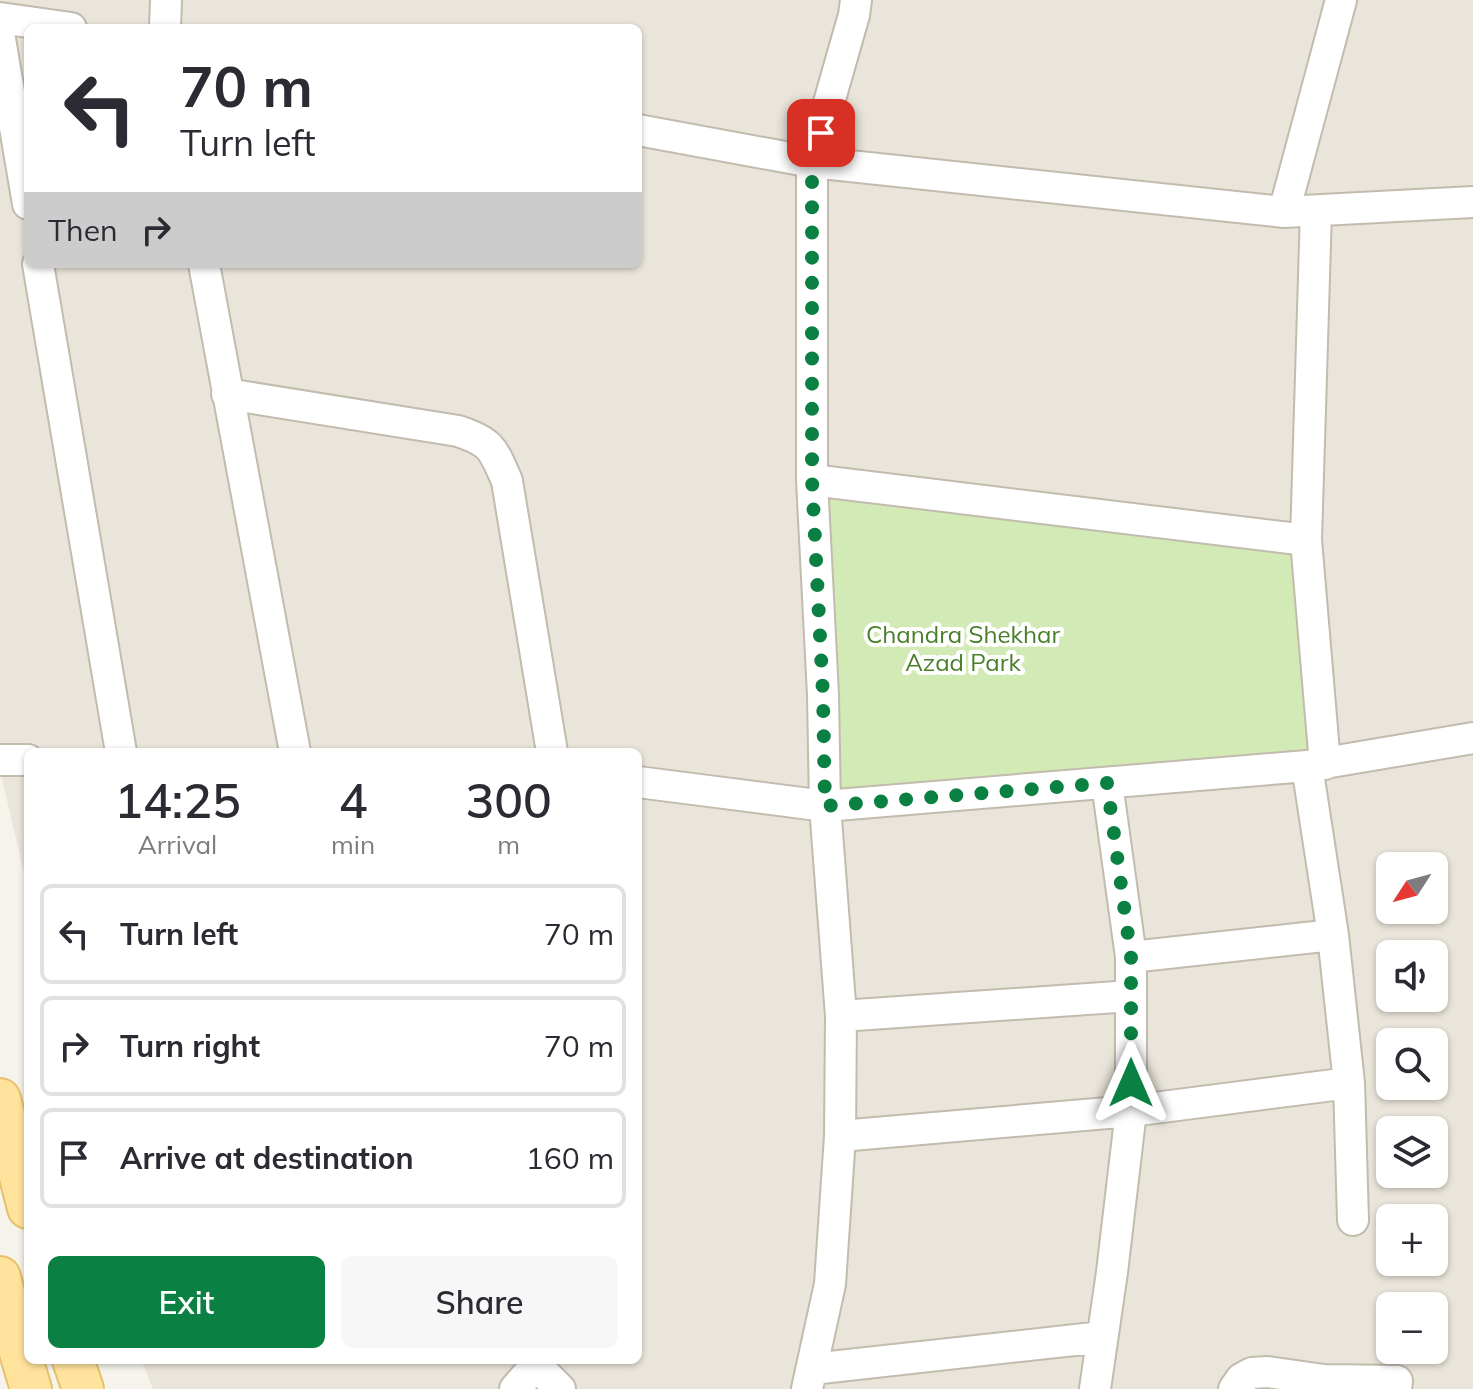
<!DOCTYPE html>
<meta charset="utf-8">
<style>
:root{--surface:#fff;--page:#f7f7f7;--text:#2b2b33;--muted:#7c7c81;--line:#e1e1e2;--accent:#0b8043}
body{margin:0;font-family:Mulish,sans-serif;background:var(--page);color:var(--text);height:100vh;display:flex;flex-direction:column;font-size:30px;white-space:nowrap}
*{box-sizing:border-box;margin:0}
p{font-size:26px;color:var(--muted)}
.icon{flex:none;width:44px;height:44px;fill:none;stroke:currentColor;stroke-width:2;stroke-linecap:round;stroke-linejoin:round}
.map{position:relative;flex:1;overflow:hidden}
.sheet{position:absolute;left:24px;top:748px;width:618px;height:616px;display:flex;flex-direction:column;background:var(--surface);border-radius:12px;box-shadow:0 2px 6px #0004}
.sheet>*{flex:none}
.hud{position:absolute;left:24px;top:24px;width:618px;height:244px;border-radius:12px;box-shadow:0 2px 6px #0004;background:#fff;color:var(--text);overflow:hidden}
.needle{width:52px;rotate:234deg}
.tools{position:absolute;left:1376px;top:852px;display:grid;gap:16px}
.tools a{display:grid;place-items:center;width:72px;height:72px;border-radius:12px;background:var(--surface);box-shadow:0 2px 6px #0004;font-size:40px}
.pin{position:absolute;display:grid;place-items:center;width:68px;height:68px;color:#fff;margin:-34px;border-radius:16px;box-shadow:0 4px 12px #0006}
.me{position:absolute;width:88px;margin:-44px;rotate:0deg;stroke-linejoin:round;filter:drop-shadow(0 0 6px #0008)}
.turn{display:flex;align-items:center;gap:28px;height:168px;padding:0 24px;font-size:36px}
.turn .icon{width:104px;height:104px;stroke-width:2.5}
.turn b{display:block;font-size:56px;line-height:68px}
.then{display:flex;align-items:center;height:76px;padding:0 24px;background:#0003;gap:16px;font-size:30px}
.eta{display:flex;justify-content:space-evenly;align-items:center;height:136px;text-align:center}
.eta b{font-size:48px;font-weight:600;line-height:56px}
.action{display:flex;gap:16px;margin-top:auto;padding:16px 24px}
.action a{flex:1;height:92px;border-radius:12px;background:var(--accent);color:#fff;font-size:32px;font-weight:600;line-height:92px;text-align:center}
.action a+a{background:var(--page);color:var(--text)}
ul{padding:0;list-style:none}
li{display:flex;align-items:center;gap:24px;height:100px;margin:0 16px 12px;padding:0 8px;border:4px solid var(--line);border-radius:12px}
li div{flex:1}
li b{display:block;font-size:30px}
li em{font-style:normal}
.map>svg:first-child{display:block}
.residential{fill:#eae5da;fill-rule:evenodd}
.green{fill:#d2eab5}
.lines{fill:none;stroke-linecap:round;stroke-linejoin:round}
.minor-casing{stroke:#c2bbae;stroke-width:34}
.major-casing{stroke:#e6c16a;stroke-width:44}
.minor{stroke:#fff;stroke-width:30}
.major{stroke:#ffe39c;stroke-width:40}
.route{stroke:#0b8043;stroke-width:14;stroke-dasharray:0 25.2}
.labels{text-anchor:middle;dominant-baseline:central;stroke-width:8;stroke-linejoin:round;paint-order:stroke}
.park-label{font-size:24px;fill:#4a7f2a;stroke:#fff}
</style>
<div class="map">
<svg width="1473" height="1389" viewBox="0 0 1473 1389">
<rect width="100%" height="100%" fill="#f6f3ec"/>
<path class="residential" d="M0 0H1473V1389H153L141 1360H638V752H28V890L0 770ZM28 28H638V264H28ZM1390 866H1434V910H1390ZM1390 954H1434V998H1390ZM1390 1042H1434V1086H1390ZM1390 1130H1434V1174H1390ZM1390 1218H1434V1262H1390ZM1390 1306H1434V1350H1390Z"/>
<path class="green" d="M798 478 1310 541 1329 765 829 807Z"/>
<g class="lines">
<defs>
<path id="minor" d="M0 18 71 28
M165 28 166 0
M0 39 28 204
M638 130 812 162 1284 212 1473 202
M1316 211 1306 540 1325 764
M1284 212 1341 0
M38 264 121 752
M204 264 295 752
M227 394 458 431C492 442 493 449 507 481L552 752
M812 480 1306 540
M0 760H28
M1307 766 1333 935 1349 1083 1353 1220
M638 782 825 806 1307 766 1473 738
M1131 957 1333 935
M841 1016 1131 996
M840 1136 1131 1111 1349 1083
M531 1360 560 1389
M812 1369 1102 1337
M515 1389 535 1366
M807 1389 830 1284 840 1136 841 1016 825 806 823 695 812 480V162L854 15 856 0
M1095 1389 1112 1272 1131 1111V957L1107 783
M1234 1389 1241 1379 1252 1373 1267 1372 1324 1380 1397 1381 1396 1389"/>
<path id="major" d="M0 1099 28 1208
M0 1277 18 1346 31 1389
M73 1360 83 1389"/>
</defs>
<use href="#minor" class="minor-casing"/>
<use href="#major" class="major-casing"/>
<use href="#minor" class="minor"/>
<use href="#major" class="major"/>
</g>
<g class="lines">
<path class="route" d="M821 133 812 162V480L823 695 825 806 1107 783 1131 957V1083"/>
</g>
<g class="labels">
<g class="park-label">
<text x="963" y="634">Chandra Shekhar<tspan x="963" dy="28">Azad Park</tspan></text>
</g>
</g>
</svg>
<div class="tools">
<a><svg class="needle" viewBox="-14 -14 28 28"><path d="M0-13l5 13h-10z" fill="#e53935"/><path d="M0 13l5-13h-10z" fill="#7c7c81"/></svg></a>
<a><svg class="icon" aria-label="sound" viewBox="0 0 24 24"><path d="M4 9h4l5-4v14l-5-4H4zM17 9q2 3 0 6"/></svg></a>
<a><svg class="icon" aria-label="search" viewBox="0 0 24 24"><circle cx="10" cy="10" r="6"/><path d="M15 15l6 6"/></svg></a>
<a><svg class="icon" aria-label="layers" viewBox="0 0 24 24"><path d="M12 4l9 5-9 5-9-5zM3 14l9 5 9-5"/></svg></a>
<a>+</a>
<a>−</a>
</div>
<div class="pin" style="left:821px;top:133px;background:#d93025"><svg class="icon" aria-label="arrive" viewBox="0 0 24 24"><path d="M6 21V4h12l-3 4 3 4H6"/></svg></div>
<svg class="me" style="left:1131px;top:1083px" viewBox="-20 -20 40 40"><path d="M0-17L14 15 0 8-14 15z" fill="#0b8043" stroke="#fff" stroke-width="4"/></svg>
<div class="hud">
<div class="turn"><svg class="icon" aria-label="left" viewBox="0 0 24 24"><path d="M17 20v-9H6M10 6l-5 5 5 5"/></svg><div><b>70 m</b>Turn left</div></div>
<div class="then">Then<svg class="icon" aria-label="right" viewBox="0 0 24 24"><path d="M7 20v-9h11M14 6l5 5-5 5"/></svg></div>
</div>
<section class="sheet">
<div class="eta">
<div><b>14:25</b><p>Arrival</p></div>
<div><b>4</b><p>min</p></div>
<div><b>300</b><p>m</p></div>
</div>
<ul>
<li><svg class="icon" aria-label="left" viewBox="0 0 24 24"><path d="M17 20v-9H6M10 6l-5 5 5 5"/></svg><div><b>Turn left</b></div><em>70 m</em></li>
<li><svg class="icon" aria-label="right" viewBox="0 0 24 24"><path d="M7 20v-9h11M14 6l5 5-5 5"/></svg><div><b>Turn right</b></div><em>70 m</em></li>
<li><svg class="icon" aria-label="arrive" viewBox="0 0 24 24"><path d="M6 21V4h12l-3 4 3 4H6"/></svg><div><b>Arrive at destination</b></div><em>160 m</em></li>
</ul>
<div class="action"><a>Exit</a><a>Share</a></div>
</section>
</div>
